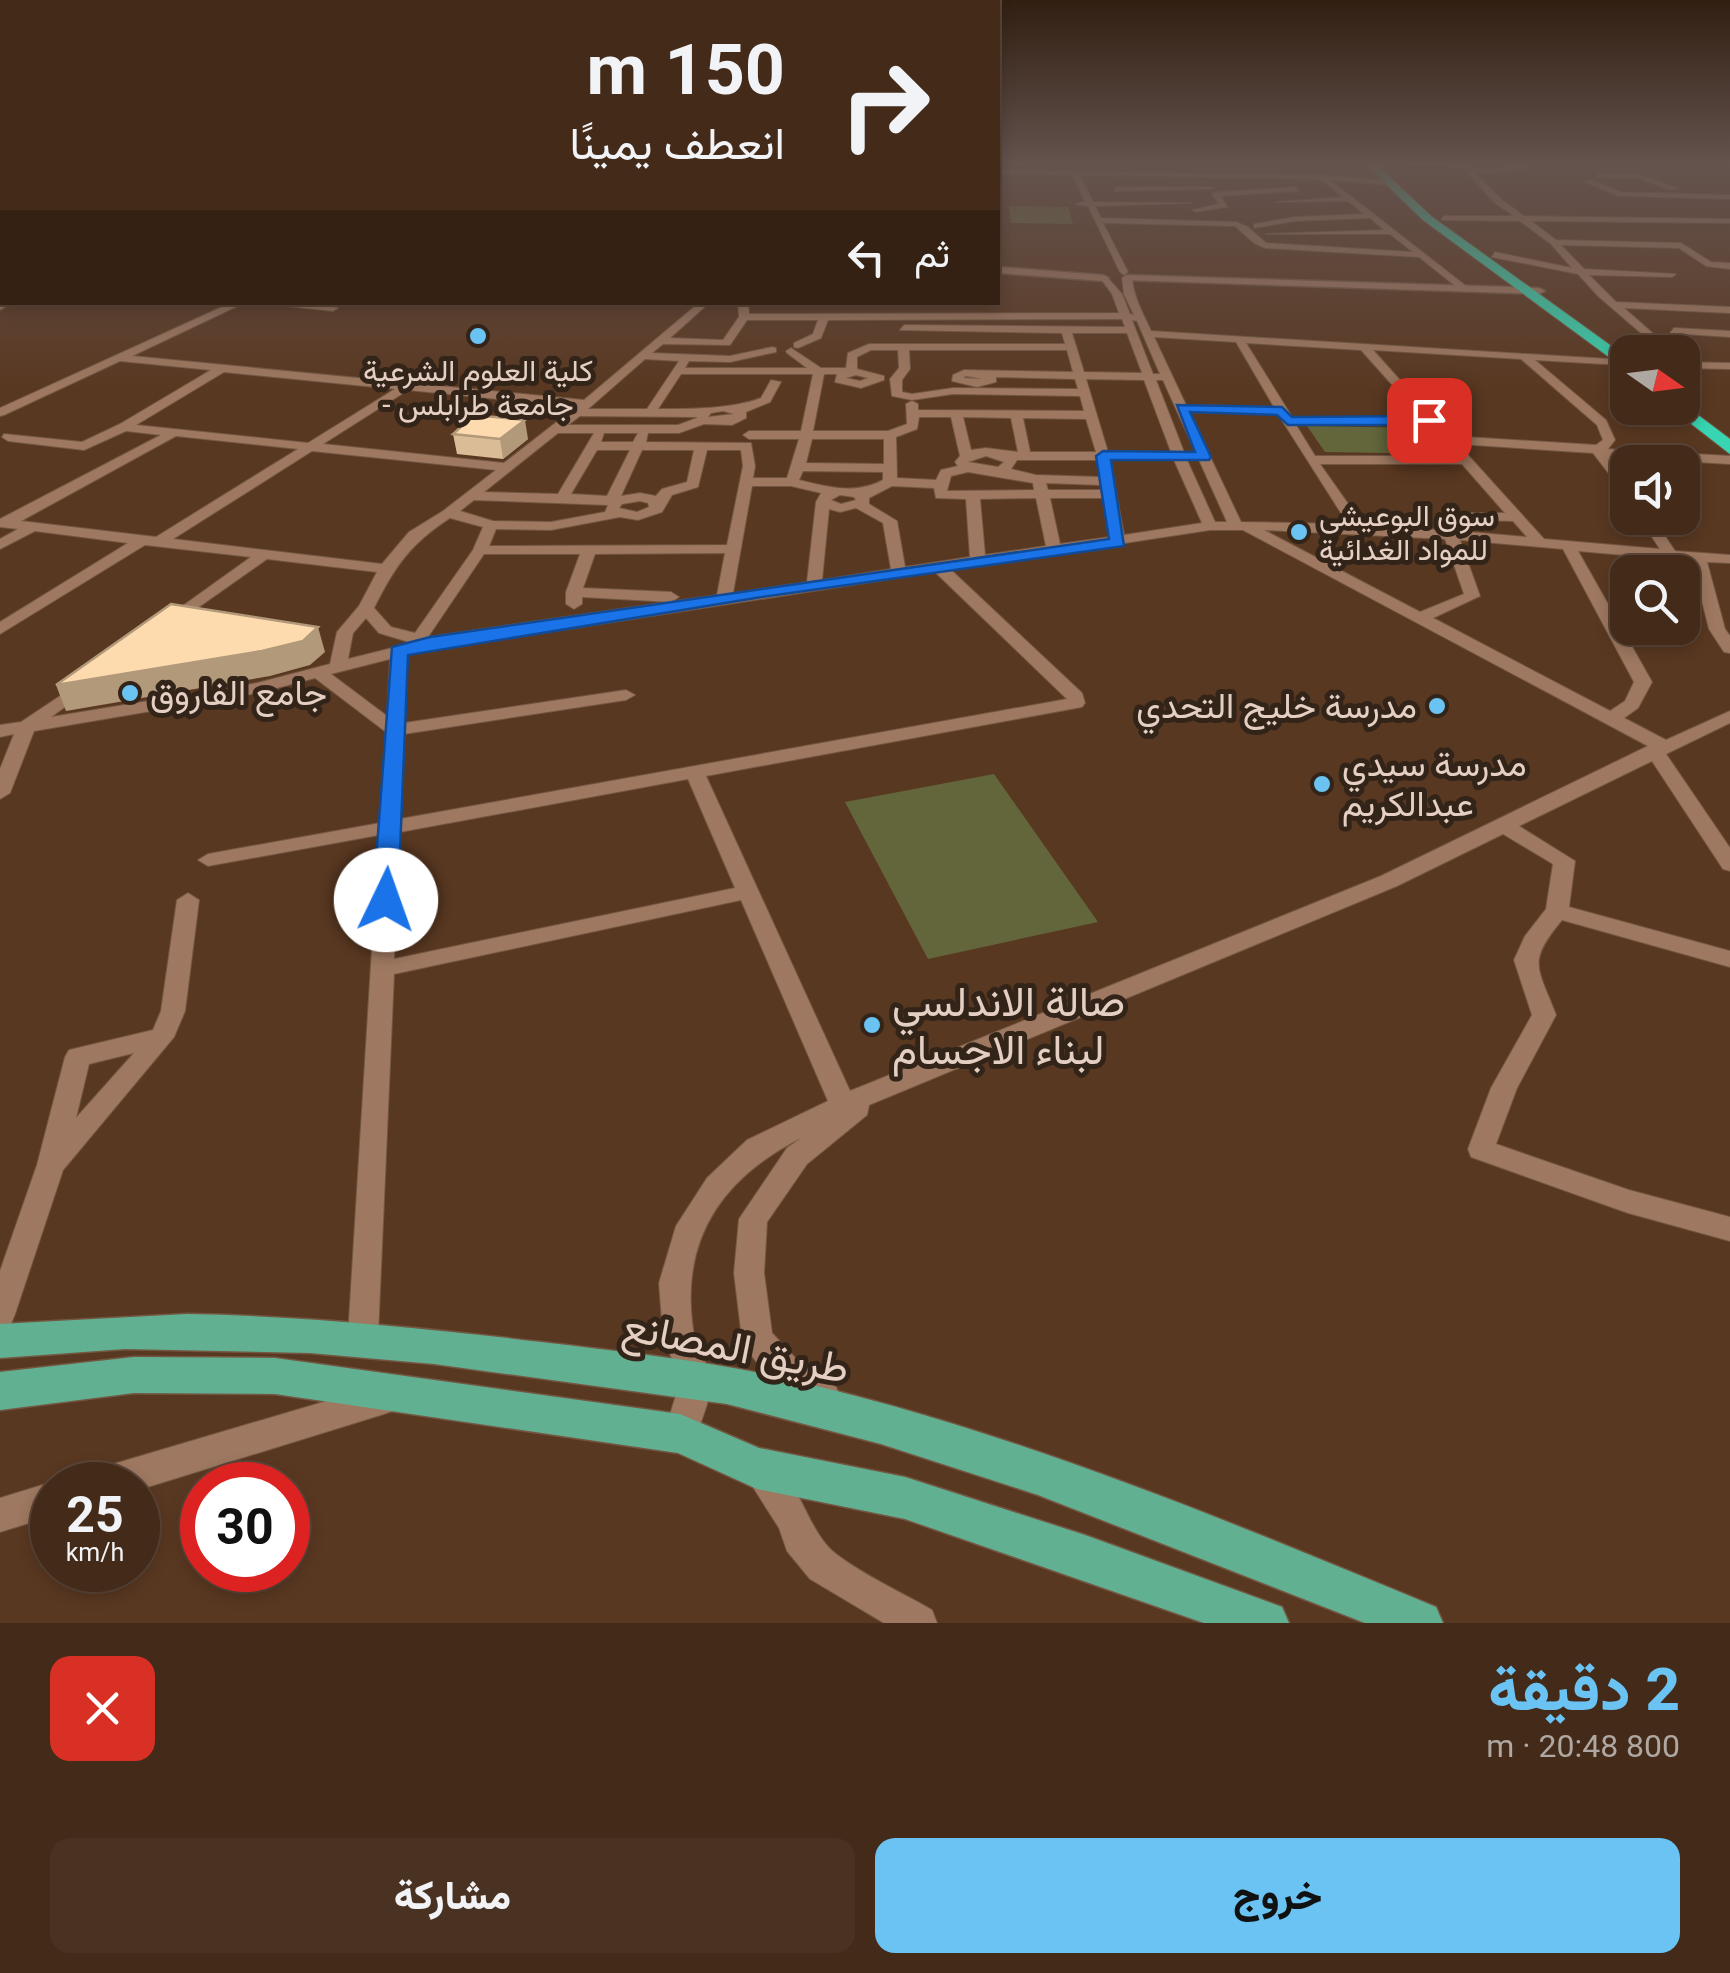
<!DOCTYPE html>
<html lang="ar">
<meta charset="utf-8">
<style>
:root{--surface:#432a19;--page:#4a3222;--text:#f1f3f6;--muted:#afa7a2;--line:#5b4638;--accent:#6ac3f2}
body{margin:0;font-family:Roboto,Vazirmatn,sans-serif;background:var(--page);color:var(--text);direction:rtl;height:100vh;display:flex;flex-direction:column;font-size:38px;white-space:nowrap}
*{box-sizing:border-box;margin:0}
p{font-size:32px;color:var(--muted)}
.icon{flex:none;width:55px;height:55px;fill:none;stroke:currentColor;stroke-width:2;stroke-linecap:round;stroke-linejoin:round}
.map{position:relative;height:1623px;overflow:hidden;direction:ltr}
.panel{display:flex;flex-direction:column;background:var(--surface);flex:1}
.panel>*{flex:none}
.hud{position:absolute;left:0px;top:0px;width:1000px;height:305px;box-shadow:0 5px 15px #0003,0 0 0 2px var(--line);direction:rtl;background:#432a19;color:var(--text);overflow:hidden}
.needle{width:65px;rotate:104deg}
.controls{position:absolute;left:1610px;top:335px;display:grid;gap:20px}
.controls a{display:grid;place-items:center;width:90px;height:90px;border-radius:20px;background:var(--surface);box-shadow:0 5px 15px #0003,0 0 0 2px var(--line);font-size:50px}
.speed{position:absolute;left:30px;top:1462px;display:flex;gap:20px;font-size:50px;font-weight:700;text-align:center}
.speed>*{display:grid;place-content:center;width:130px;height:130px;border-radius:50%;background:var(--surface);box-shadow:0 5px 15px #0003,0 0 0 2px var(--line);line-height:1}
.speed small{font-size:25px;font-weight:400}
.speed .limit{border:15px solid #d22;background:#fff;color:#111}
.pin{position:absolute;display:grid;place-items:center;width:85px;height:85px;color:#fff;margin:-42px;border-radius:20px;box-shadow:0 5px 15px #0006}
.me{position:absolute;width:110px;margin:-55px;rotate:3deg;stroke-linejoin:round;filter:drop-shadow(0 0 8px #0008)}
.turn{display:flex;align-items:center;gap:35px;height:210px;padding:0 50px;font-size:45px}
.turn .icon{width:130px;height:130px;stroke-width:2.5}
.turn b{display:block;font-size:70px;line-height:85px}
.then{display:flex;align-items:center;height:95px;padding:0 50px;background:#0003;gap:20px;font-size:38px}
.round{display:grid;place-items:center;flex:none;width:105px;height:105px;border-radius:20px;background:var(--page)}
.headline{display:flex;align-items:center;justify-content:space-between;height:170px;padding:0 50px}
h1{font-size:60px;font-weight:800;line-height:75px;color:var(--accent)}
.button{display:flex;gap:20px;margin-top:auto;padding:20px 50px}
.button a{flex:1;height:115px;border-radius:20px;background:var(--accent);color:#111;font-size:40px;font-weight:800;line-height:115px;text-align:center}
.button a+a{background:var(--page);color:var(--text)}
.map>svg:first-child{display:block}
.green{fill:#62663a}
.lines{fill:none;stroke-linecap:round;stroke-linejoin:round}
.street-casing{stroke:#735743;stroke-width:2}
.secondary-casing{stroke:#735743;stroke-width:3}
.primary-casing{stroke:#735743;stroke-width:3}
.highway-casing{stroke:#735743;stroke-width:2}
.street{fill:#9e7860;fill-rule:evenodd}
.secondary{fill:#9e7860;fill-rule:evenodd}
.primary{fill:#60b091;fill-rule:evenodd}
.highway{fill:#37d5b1;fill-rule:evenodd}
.wall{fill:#dabc96}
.shaded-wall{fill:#b1997a}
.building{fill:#fddbaf;stroke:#b1997a;stroke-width:2.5}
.route{fill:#1a73e8;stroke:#114b97;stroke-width:2.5}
.poi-dot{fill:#6ac3f2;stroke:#33241a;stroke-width:4}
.labels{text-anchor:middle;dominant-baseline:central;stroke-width:10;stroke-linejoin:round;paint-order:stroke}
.far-poi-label{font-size:30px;fill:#e4cfc2;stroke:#33241a}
.poi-label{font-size:35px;fill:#e4cfc2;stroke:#33241a;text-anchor:start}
.near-poi-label{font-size:42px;fill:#e4cfc2;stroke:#33241a;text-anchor:start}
.near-street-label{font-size:42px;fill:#e4cfc2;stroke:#33241a}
</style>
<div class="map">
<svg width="1730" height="1623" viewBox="0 0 1730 1623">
<rect width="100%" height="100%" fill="#593821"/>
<path class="green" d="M1009 206 1068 207 1073 224 1011 223Z
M1307 426 1423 428 1444 454 1325 452Z
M994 774 1098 922 928 959 845 802Z"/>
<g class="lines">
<defs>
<path id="street" d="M1411 164H1467L1471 169 1527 168 1525 171 1475 173 1501 199 1524 216 1730 219V223L1531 221 1556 240 1681 243 1711 262 1730 263V269L1706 266 1679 248 1561 245 1584 269 1676 274 1672 277 1589 275 1616 302 1730 307V313L1624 308 1674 352H1663L1598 296 1578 274 1492 257 1495 252 1572 268 1551 244 1520 221 1441 220 1444 216H1514L1495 203 1462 167Z
M998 170 1322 175 1387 181 1390 185 1330 180 1466 286 1458 288 1419 257 1265 248 1254 243 1235 226 1103 223 1128 272 1124 275 1120 272 1088 206 1075 204 1085 202 1073 175 998 174ZM1080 175 1320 179 1343 197 1277 202 1348 201 1364 214 1295 217 1254 224V228L1295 221 1370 218 1384 230 1266 234H1390L1413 252 1266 243 1248 227 1236 222 1101 218 1095 206 1191 203 1093 202Z
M0 174H2V178H0Z
M1598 174H1639L1677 188 1670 190 1638 178 1596 177Z
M1592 180 1620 192 1730 195V199L1619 196 1585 182Z
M1117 187H1212L1216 189 1114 191Z
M1296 187 1299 191 1221 196 1227 207 1196 212 1192 210 1219 204 1212 194 1216 192Z
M0 189H2V193H0Z
M0 213H2V217H0Z
M1127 275 1132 278C1134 299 1144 315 1151 331L1626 360 1627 362 1622 365 1535 360 1606 420 1615 440 1608 449 1730 456V464L1610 457 1628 479V493L1623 492 1593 453 1458 444 1544 539 1660 549 1639 518H1653L1675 551 1730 555V563L1707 562 1725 629 1730 636V653L1724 652 1709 629 1692 561 1578 551 1652 682 1638 708 1624 718 1666 740 1730 711V723L1666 754 1730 848V871L1723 869 1652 761 1519 826 1575 861 1569 907 1730 951V967L1562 920C1526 963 1538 967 1556 1015L1517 1088 1496 1144 1629 1190 1730 1217V1241L1628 1213 1471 1157 1468 1149 1491 1088 1532 1015 1514 960 1525 936 1546 909 1553 864 1503 834 1397 886 869 1105 867 1115 807 1164 767 1222 764 1273 772 1333 801 1364 836 1387 841 1398 836 1409 825 1413C794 1401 756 1370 742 1339L734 1273 739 1219 787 1148 801 1138C722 1178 680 1239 693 1329 695 1347 708 1362 711 1380 713 1393 698 1431 692 1445L680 1450 668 1445 664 1434 680 1382 663 1334 659 1283 676 1226 707 1178 747 1140 828 1101 741 900 394 974 378 1336 374 1346 363 1350 352 1346 348 1336 379 835 208 866 198 860 208 854 380 823 386 732 315 678 258 693 34 731 10 793 0 799V769L14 734 0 737V725L21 722 81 682 87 683 90 687 87 691 51 717 257 683 330 664 337 632 359 606 377 572 267 559 169 628 161 623 163 620 251 557 145 545 0 634V622L128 543 35 531 0 549V539L18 529 0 527V519L161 435 126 431 84 450 8 441 2 437 4 434 82 442 120 424 211 370 120 361 4 415 0 416V408L233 302H246L132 356 584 400 700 302H710L670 338 723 340 739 317 738 302H748L749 314 1119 313 1112 294 1101 279 1106 276 1122 294 1130 314 1134 315 1124 294 1122 278ZM1122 319 1125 327 904 325 900 330 1062 333 1065 344H869L848 353 846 368H821L791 348 786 351 787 353 807 368H685L689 361 730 362 776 352V348L772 347 730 356 652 353 663 344 730 345 747 320H818L813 334 794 343V347L798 348 821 338 828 320ZM1132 320 1137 321 1160 374H1153ZM1072 333H1127L1142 373 1084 372ZM1154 337 1236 342 1274 407 1186 405ZM1246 343 1361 350 1421 417H1292ZM871 350H898L899 368 890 379 892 396 912 400 953 394 1080 396 1084 411 918 410V404L912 401 906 404 907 424 888 431H813L824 374H837L835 382 861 388 884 380V376L857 369V357ZM909 350H1067L1073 372 964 370 953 375 952 381 977 387 996 382V377L1075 379 1078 389 953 388 912 394 902 392V380L910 369ZM1373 350 1521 359 1597 425 1603 440 1596 445 1450 436ZM645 359 679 361 647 409H588ZM224 372 395 389 308 443 136 425ZM681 374H813L801 431H749L743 435 749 439H799L787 478H753L755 466 751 443 646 442 648 433H679L704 424 732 425 746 418V412L770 402 781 382 771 380 761 398C733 409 690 409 658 409ZM856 375 868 378 860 381 846 378ZM966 376 983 379 963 378ZM1086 379 1144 380 1171 452H1108ZM1156 380H1163L1227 522H1215L1187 460 1193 456 1184 452ZM408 390 576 407 504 463 323 444ZM723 411 734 414 708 417 711 413ZM1189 412 1278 414 1348 524 1241 522ZM580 416 697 417V418L678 425H568ZM919 417H951L960 456 955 462 958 466 941 470 936 480 897 478 896 437 917 429ZM963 417 1011 418 1018 452 986 448 971 450ZM1023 418 1086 419 1096 452H1030ZM1296 425H1427L1455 456H1315ZM558 433H594L558 494 484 492ZM604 433H638L633 442H601ZM176 436 298 449 156 537 21 521ZM812 439H884V464L806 463ZM597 450H630L607 496 571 494ZM642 450H694L687 482 662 489 656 496 640 493 621 496ZM707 450H741L743 466 727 545 489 546 496 529 551 530 620 517 638 520 662 512 672 495 698 487ZM312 451 496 470 443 511 409 532 382 564 173 539ZM986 456 1004 462 998 467 968 462ZM1017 460H1097L1100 477 1036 475 1011 469ZM1110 460H1174L1202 523 1124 535ZM1320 464H1462L1505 513H1458L1453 523 1456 531 1363 525ZM803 471 883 472V480C855 495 829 487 799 480ZM968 472 1033 483 1034 490 947 491 951 476ZM1046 483 1101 485 1102 490H1048ZM752 486H791L821 493 816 502 807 582 733 593ZM892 486 934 488 936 498 966 499 970 557 905 567 897 521 869 504V498ZM840 495 854 497 856 500 841 504 831 500ZM1036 498 1046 546 985 555 980 499ZM1050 498H1103L1110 537 1060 544ZM474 500 608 505 605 512 551 522 493 521 460 511ZM640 501 648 503 649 507 637 512 619 508 622 504ZM856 508 883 523 891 569 822 580 829 509 840 512ZM450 518 483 527 473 550 415 633 391 627 374 608C395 566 410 544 450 518ZM1468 520 1513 521 1527 537 1470 532ZM1210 530H1243L1648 746 1381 876 850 1091 706 776 1082 707 1085 703 1082 693 950 569 1112 545 1118 547 1125 543ZM1264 530 1445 539 1464 594 1420 612ZM1460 540 1563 549 1634 682 1625 701 1610 711 1433 618 1480 596ZM725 553 717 595 428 637 484 554H580L566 592V604L574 609 582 604V597L671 602 679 597 671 592 583 588 595 554ZM935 572 1067 699 400 819 404 734 626 700 635 695 626 690 404 723 407 654ZM366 618 379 633 412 643 348 659 353 633ZM390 659 387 716 331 674ZM688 779 735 888 394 959 400 832Z
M0 299 2 302 10 304 0 310Z
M249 302H298L338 308 333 311Z
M1674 328 1730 331V337L1670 333Z
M1682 362 1730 363V369L1682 368Z
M188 893 199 900 185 1011 174 1037 63 1170 15 1314 11 1324 0 1327V1271L37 1165 65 1057 69 1050 153 1030 161 1011 177 900ZM134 1053 76 1118 89 1064Z
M384 1384 395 1388 400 1399 395 1410 384 1414 138 1490V1485H83L88 1473 100 1468Z
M761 1456C801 1473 804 1529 836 1554 865 1576 901 1592 932 1610L937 1623H884L810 1579 787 1551 779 1528 744 1473 749 1461Z
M52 1482 59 1485H52V1516L0 1532V1498Z"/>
<path id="secondary" d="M0 200H2V206H0Z
M998 267 1103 275 1109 278 1103 281 998 273Z
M1129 275 1539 288 1545 291 1539 294 1125 280Z"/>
<path id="primary" d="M187 1314C306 1316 423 1328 541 1342 616 1351 691 1359 765 1374 996 1424 1219 1517 1436 1607L1443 1623H1365L1038 1495 881 1444 727 1404 434 1364 310 1353 125 1349 0 1358V1324Z
M134 1357 275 1358 680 1414 759 1448 905 1477 1085 1535 1282 1607 1289 1623H1204L905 1519 757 1489 678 1453 275 1394 134 1393 0 1410V1372Z"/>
<path id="highway" d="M1365 164H1376L1431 216 1628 358V371L1423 220Z
M1682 403 1730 439V454L1671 408H1682Z"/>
</defs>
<use href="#street" class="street-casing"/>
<use href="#secondary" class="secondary-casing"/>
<use href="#primary" class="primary-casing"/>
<use href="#highway" class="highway-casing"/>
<use href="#street" class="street"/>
<use href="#secondary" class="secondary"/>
<use href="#primary" class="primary"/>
<use href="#highway" class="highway"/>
</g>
<path class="wall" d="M453 434 528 439 503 459 457 454Z"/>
<path class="shaded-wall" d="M525 420 528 439 503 459 500 439Z
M318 627 325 652 310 665 270 676 66 711 56 685Z"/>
<path class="building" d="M474 415 525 420 500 439 453 434Z
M171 604 318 627 303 641 262 651 56 685Z"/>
<linearGradient id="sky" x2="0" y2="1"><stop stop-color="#311f12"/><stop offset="0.42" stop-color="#64534e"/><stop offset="1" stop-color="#64534e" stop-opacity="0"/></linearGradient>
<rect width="1730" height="391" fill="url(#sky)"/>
<path class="route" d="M1177 405 1282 407 1292 417 1429 416 1436 420 1429 425H1288L1277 415 1190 412 1211 457 1209 460H1111L1124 546 762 597 408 655 398 900 386 907 373 900 392 647 430 637 1109 539 1096 456 1103 451 1195 452Z"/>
<g class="poi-dot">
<circle cx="478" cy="336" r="10"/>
<circle cx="1299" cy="532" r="10"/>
<circle cx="130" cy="693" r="10"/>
<circle cx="1437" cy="706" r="10"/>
<circle cx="1322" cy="784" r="10"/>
<circle cx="872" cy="1025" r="10"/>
</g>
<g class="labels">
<g class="far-poi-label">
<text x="478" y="370">كلية العلوم الشرعية<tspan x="478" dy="34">- جامعة طرابلس</tspan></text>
<text x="1319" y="515" text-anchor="start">سوق البوعيشي<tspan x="1319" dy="34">للمواد الغدائية</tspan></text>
</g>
<g class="poi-label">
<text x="150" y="693">جامع الفاروق</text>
<text x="1417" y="706" text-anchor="end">مدرسة خليج التحدي</text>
<text x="1342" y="764">مدرسة سيدي<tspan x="1342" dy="40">عبدالكريم</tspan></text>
</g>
<g class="near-poi-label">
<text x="892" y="1001">صالة الاندلسي<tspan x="892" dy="48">لبناء الاجسام</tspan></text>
</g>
<g class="near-street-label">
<text transform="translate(736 1347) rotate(11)">طريق المصانع</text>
</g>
</g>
</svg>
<div class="controls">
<a><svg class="needle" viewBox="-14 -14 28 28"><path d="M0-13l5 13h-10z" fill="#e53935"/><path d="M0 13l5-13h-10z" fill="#afa7a2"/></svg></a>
<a><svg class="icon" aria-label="sound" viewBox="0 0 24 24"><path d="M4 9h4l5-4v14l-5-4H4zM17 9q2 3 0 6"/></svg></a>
<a><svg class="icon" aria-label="search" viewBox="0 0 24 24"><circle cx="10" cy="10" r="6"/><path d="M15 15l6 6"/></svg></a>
</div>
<div class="speed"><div>25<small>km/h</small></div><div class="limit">30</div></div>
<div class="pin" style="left:1429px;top:420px;background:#d93025"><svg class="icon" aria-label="arrive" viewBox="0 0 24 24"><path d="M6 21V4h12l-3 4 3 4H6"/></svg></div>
<svg class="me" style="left:386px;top:900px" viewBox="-20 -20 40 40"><circle r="19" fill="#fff"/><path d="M0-13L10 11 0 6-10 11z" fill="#1a73e8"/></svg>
<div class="hud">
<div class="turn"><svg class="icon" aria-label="right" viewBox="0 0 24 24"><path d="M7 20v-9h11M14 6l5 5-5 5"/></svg><div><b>150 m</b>انعطف يمينًا</div></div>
<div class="then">ثم<svg class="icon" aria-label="left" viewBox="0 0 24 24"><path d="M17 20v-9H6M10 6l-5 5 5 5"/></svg></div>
</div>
</div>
<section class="panel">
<div class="headline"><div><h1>2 دقيقة</h1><p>800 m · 20:48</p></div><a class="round" style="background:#d93025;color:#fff"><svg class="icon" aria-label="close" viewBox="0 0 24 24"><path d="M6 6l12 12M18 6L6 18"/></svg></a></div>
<div class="button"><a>خروج</a><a>مشاركة</a></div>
</section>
